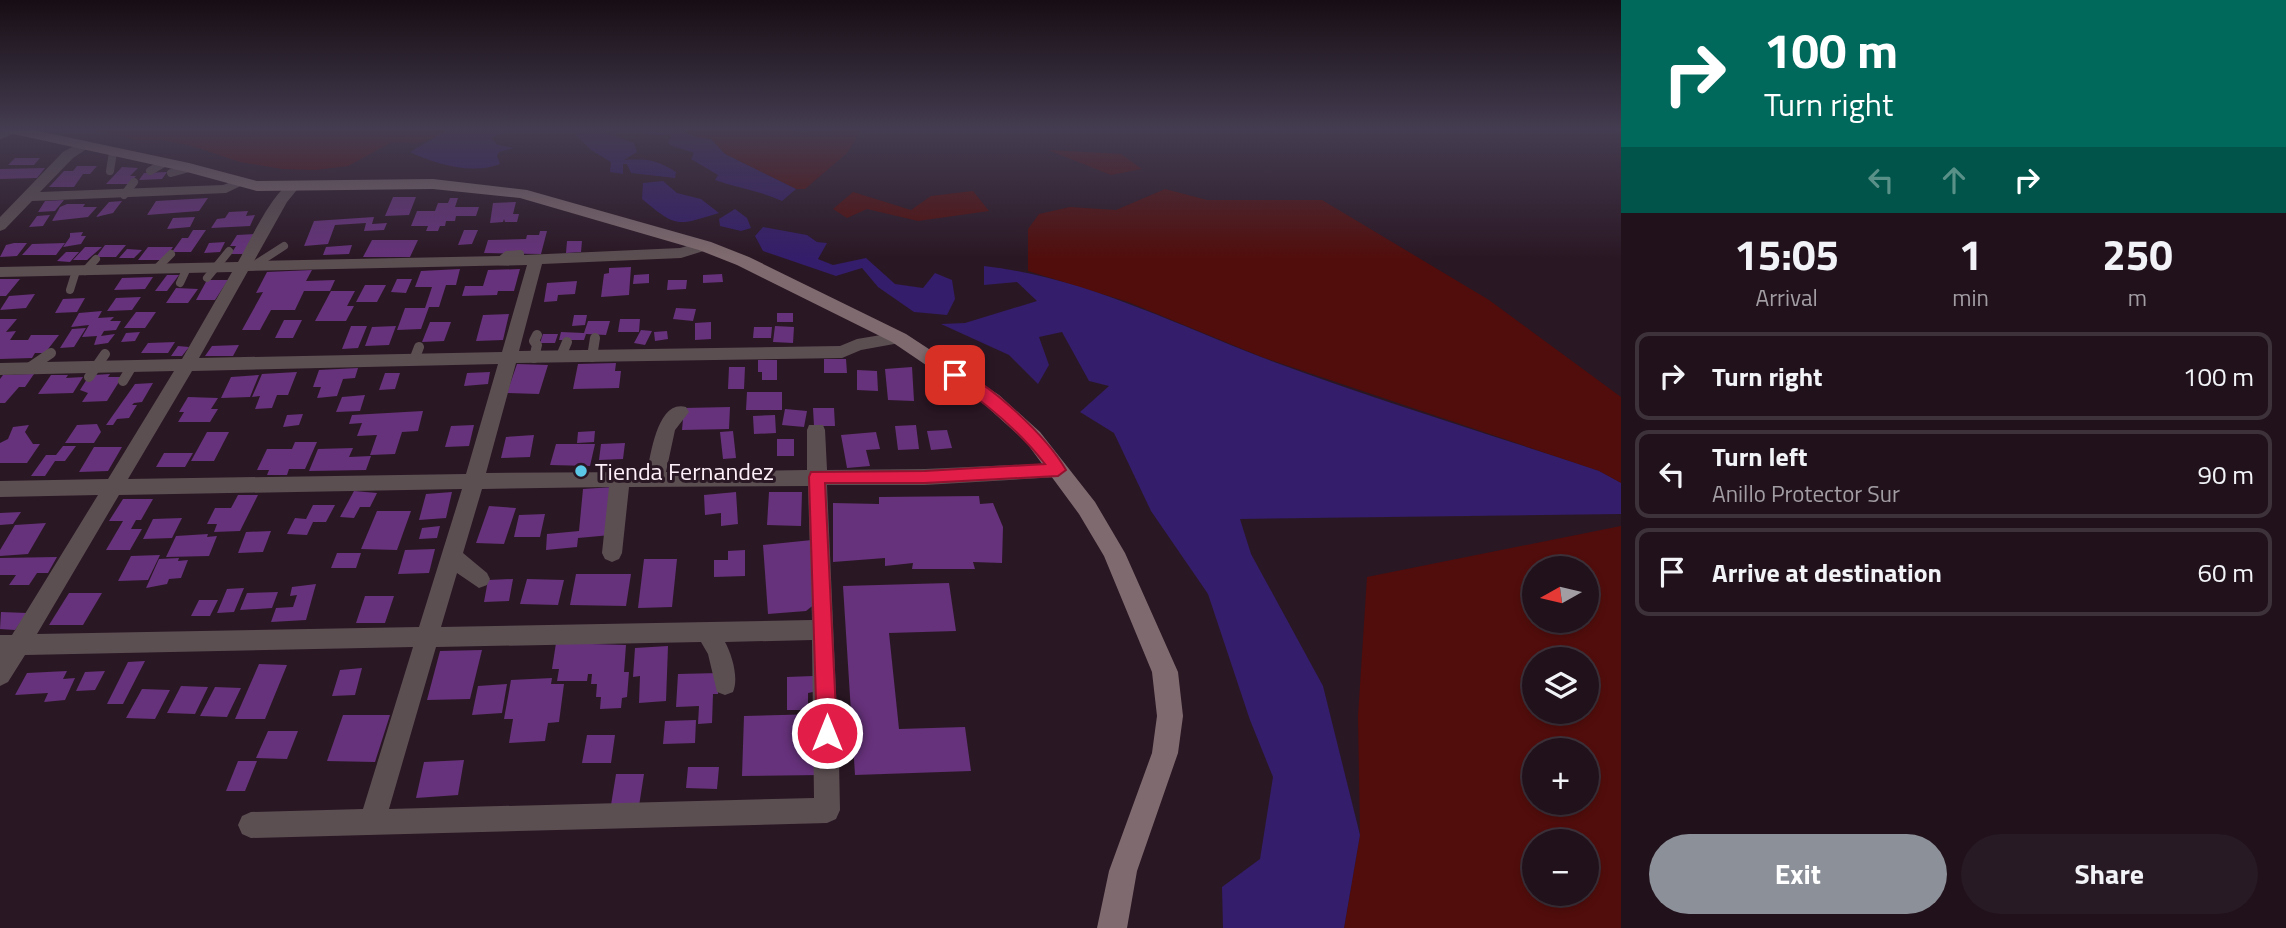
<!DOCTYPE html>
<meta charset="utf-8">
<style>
:root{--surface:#20111b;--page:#281a24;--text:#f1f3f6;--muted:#a29da3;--line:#3d313a;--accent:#8c9099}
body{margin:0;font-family:"Titillium Web",sans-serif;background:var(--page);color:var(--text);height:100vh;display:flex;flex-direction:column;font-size:26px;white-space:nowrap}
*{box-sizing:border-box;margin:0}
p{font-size:23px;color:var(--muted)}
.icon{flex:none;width:38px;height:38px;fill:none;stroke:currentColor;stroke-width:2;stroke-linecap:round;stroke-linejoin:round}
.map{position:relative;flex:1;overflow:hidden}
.sheet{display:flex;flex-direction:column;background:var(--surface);width:665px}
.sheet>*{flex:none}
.guide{background:#00695c;color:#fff;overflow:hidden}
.needle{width:46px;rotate:262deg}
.buttons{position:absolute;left:1522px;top:556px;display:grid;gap:14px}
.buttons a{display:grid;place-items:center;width:77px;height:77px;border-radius:50%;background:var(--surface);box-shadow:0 4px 10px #0003,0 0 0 2px var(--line);font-size:35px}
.pin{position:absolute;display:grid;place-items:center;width:60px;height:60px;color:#fff;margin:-30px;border-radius:14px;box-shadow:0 4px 10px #0006}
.me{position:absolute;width:77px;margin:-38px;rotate:0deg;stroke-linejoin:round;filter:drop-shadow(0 0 5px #0008)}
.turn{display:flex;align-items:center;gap:24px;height:147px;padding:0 28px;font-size:32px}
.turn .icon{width:91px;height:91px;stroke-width:2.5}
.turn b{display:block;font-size:49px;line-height:60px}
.lanes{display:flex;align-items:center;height:66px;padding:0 28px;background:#0003;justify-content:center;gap:35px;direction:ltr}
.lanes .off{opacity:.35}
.eta{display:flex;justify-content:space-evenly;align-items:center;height:119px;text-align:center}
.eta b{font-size:42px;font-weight:700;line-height:49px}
.cta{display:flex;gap:14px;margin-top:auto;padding:14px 28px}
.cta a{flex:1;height:80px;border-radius:42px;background:var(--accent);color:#fff;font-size:28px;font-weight:700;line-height:80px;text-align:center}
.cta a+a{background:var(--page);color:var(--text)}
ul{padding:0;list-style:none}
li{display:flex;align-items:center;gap:21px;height:88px;margin:0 14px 10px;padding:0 14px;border:4px solid var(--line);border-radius:14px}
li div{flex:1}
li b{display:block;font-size:26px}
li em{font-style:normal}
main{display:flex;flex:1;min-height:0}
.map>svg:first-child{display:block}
.green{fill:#510d0b;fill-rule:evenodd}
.water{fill:#341d6a}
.building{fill:#66327b}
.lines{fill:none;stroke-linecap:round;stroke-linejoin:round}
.lane-far1{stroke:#5c4f52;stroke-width:8}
.lane{stroke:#5c4f52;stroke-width:10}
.street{fill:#5c4f52;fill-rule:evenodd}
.secondary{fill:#7f6b6f;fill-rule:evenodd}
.route{fill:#e11d48;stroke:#92132f;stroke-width:2}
.poi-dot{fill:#5ac8e6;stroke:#2a1724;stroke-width:2.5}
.labels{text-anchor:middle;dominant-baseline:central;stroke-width:6;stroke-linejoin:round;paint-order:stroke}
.poi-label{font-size:24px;fill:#fef0f9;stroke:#2a1724;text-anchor:start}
</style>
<main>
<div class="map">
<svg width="1621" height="928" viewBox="0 0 1621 928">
<rect width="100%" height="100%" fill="#2a1724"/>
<path class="green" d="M91 129H449L444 134 418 143 392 142 348 166 315 170 282 169 240 162 189 145 162 140H137Z
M679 129H794L799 132 862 129 847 153 805 189H796L725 154 711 139 696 137Z
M1048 150 1121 154 1142 169 1111 175Z
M1165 189 1207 200H1322L1489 300 1621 397V483L1599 471 1262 357 1128 302 1028 271V229L1039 214 1070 207 1116 210Z
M973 191 989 211 918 221 867 209 847 218 833 209 853 192 911 210 931 196Z
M1621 526V928H1344L1360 835 1358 716 1367 577ZM1535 569H1587V621H1535ZM1535 660H1587V712H1535ZM1535 751H1587V803H1535ZM1535 842H1587V894H1535Z"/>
<path class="water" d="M449 129H508L491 138 498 145 514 148 499 152 497 156 500 164C473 175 435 164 410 152Z
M640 129H679L696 137 711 139 725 154 796 189 782 201C761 191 737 188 715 180L718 175 691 159 694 153 670 145 668 142 671 135H650Z
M597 130 634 143 637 152 624 160C647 159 655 159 676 172L675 178 631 173 627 164H623V174L610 172 611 162 591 150 575 134Z
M663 181 677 193 701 199 719 213C676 226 677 228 642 199L643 183Z
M735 209 747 218 751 228 741 231 720 226 719 219Z
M763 227 807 235 817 242 827 243 818 259 833 265 866 258 895 284 923 288 935 273 952 280 955 299 947 315 914 312 878 287 862 268 836 276 763 251 755 236Z
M984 266C1082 277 1170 322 1261 357 1372 399 1487 433 1599 471L1621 483V514L1240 519 1251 554 1323 686 1360 835 1344 928H1223L1222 887 1260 859 1273 777 1250 720 1208 594 1151 511 1114 433 1080 412 1109 386 1089 381 1062 332 1039 337 1049 365 1038 384 1009 355 941 324 965 323 1037 301 1017 282 984 285Z"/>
<path class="building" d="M15 158H40L34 165H8Z
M77 166H97L90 174H83L74 187H49L64 171H73Z
M122 167 138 168 130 176H136L129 184H106Z
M45 168 37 178 0 179V169Z
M167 172 162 179 139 180 144 173Z
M393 197H416L409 215 385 216Z
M208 198 199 211 147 215 156 201Z
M450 198H458L455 207H479L476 216H456L455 221H446L445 226H440L438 231H426L428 226H411L417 211H435L438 203H448Z
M64 200 55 211 38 212 45 201Z
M122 201 113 213 96 217 109 202Z
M516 202 513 214H519L517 222H505L504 219 503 222 490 223 493 203Z
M67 204H85L83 207H97L88 217 52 221 60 207Z
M248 211 246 216 255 215 250 226 211 228 217 219 225 218 229 212Z
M50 215 43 226 29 227 37 216Z
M195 217 190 227 167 229 173 218Z
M374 217 372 224 387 223 384 230 364 231 366 223 335 225 328 244 304 246 314 221Z
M193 230H206L191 252H172L182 238H188Z
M464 230H478L472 244 458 245Z
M540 231H547L541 254 484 253 488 240 526 239 527 235H539Z
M83 232 81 236H86L81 244 63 247 70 237V233Z
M255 234 244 254H231L236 246H230L237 235Z
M372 240H418L410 257H363Z
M567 241H582L581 252 566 253Z
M225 242 220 252 204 253 209 243Z
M14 243H27L17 256 0 257 6 245Z
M65 243 56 255H22L32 244Z
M105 245H126L116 257H96Z
M352 245 349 254 323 255 326 247Z
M85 247H102L87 260H73Z
M148 247H173L164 260H138Z
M127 249 142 250 134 258H119Z
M66 252H79L70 262 57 261Z
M631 267 629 295 601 297 604 274 609 273V268Z
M460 269 456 285H446L439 307H429L421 329 397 330 405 308H425L432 287H415L421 271Z
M520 269 514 291H498L497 295 462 296 465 286H483L488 270Z
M312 270 306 281 335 280 330 291H304L295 310H271L260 330H242L263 292 256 293 267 272Z
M649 274V283L633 284 634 275Z
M722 274 723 282 703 283V275Z
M167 275H179L167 291H155Z
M153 277 145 289 114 290 122 278Z
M0 279H20L6 296H0Z
M397 279H412L406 293 391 292Z
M207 280H228L215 300H196Z
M668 280H687L686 289 667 290Z
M577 281 575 294 558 295 557 301 544 302 547 283Z
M365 285H386L377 302H356Z
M176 288 198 289 188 303H166Z
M331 291H355L347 306H354L346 321H315Z
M35 294 26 308 0 310 9 296Z
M141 297 132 310 107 311 116 298Z
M85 298 77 312 55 313 63 299Z
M676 308 696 309 693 321 673 319Z
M102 311 98 318 114 317 110 321H121L116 330 104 331 101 336 115 334 108 343 94 345 97 336 82 337 89 325 71 327 79 313Z
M136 312H156L145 328H124Z
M777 313H793V322H777Z
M509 314 503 340 476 341 483 315Z
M574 315H587L585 325 572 326Z
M0 319H17L6 332 16 331 10 340H28L31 335H59L45 353H35L32 358 0 359Z
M620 319H640L639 332H618Z
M284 320H302L293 338H275Z
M588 321H610L606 335 586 334 584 340H559L561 332 584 333Z
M430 322H451L444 341 422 342Z
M711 322V339L695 340V323Z
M351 326H367L358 348 342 349Z
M396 326 389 345 365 346 372 327Z
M775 326 794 327 793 343 773 342Z
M754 327H772L771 338H753Z
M86 328 74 347 60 348 72 329Z
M641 330 652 331 645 345 634 343Z
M667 331 668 339 655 341 654 332Z
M140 332 135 341 121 342 126 333Z
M543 334H558L555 343H540Z
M175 342 168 353H141L148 343Z
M239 345 233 356H205L212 346Z
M178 346 189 347 182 356H171Z
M824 359H846L847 373H824Z
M758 360H777V380H762V372H758Z
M616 363 615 371H621L619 388 573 389 578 364Z
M517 364 548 365 539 394 507 393Z
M729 367H745L744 389H728Z
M912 367 914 401 888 400 885 369Z
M358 368 355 378 343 379 337 396 317 398 321 387H313L319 370Z
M857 370 877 371 878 391 857 390Z
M297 372 288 395H277L272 408 255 409 260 396 252 397 262 374Z
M490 372 488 384 464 386 467 373Z
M385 373H400L395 389 379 390Z
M34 374 25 387H19L5 403H0V379L3 375Z
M110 374 108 377H122L107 401 82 402 88 393 80 390 87 379 94 375Z
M51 375H68L66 378 83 377 73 393 38 394Z
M259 375 250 397 221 398 231 377Z
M153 383 142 402 134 403 132 405H137L129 418 117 419 113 425H106L135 384Z
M747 392H782V410H746Z
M365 395 360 411 336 412 342 397Z
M188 397 218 398 211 409H218L210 422H178L184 412H179Z
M730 407 729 429 682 430 684 408Z
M813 408H834L835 426H814Z
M785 409 807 411 804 427 782 425Z
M423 411 418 431 402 432 395 454 370 455 377 435 357 436 362 423 349 424 352 415Z
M303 414 299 425 283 427 287 415Z
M775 415 776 433 754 434 753 416Z
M97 424 101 432 94 443H65L77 425Z
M29 425 25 432 33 444H40L27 463H0V443L8 439 13 427Z
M474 425 469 446 445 447 451 426Z
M916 425 919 449 898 450 895 426Z
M947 430 952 448 931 450 927 431Z
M595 431 594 442 577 443 578 432Z
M733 431 736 458 723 459 720 432Z
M207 432H229L214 461H191Z
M876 432 880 449 866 450 870 466 847 468 841 435Z
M534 435 530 457 501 458 506 437Z
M777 439H794V456H777Z
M295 442H317L305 469H289L287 475H267L269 470H257L267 449H292Z
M625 443 623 459 599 460 601 444Z
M556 444H595L590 466 550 465Z
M63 446H76L65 461H55L45 476H31L46 455H56Z
M94 447H122L108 471 79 472Z
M353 448 349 457 371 456 366 470 309 471 318 449Z
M164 453H193L185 467H156Z
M613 487 611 535 578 538 577 547 546 550 547 534 579 531 583 489Z
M354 491 377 493 370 507H360L354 518 340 517Z
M452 492 446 518 419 520 426 494Z
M736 492 738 524 721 526V513L705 515 704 495Z
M769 492H802L801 526 767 525Z
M238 495H258L240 531 214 532 217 524H207L215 508H231Z
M979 496 980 504 993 503 1003 527 1002 563 973 562 975 569H912L913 563 885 566V558L833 562V503L879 504V497Z
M123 499H153L141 520H136L131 529H142L130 550H106L123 521H109Z
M313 505H335L326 522H313L307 535 287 534 295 518 306 519Z
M489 506 516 508 504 544 476 543Z
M377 511H411L397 550 361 549Z
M21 512 13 524 0 525V513Z
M545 514 540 537H514L519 515Z
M182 518 172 538 143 539 153 519Z
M46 523 28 554 0 556V550L15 525Z
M440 526 437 538 419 539 422 528Z
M271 531 263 552 238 553 246 532Z
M208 534 207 537 217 536 209 556 166 557 176 536Z
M812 540 816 603 806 611 768 614 763 545Z
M435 549 429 573 398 574 405 550Z
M745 550V576L714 577V560H728V551Z
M337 553H361L356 568H331Z
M160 555 148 580 118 581 131 556Z
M57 557 48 573H37L29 585H9L16 575H0V558Z
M179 558 178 561 188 560 181 578 169 579 167 584 146 588 159 559Z
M644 559H677L672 607 638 608Z
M576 574H631L626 606 570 605Z
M513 579 509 601 484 602 488 580Z
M527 579 564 580 558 605 520 604Z
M949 583 956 631 889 633 899 729 965 727 971 771 855 775 843 586Z
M316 584 306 620 271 622 276 608 293 607 297 595 290 596 292 587Z
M244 588 234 612 217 613 227 589Z
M278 592 272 608 240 610 247 593Z
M69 593H102L83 625H49Z
M365 596H394L385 623H356Z
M199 600H218L210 616H191Z
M1 612 27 613 15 630 0 629Z
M556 643 626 645 624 672H629L627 697 622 698 621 708 600 709 601 697H596L597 684H591L592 674H588L587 681H557L559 669H552Z
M668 646 666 701 639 703 640 676 633 677 635 648Z
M482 650 470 699 427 700 440 651Z
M145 661 123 704H107L128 662Z
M259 664 287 665 265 719H235Z
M362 668 355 695 332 696 340 670Z
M67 671 63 679 75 678 65 700 44 702 48 693 15 695 27 673Z
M105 671 95 690 76 691 85 672Z
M719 673 718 694H713L712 723 698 724 699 706 676 707 678 674Z
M813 676V692L808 693V710H787V677Z
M552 678 551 684H564L559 722 548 723 545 741 509 743 513 719H504L511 680Z
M507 684 502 713 472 715 478 686Z
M181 686 208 687 195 714 167 713Z
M215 687 241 688 227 717 200 716Z
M142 689 170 690 155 719 126 718Z
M819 714 820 775 742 776 744 716Z
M343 715H390L375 762 327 761Z
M696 720 695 743 663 744 665 721Z
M268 731H298L287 759 256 758Z
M587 735H615L611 763H582Z
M464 760 458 795 416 798 424 762Z
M238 761H257L245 791H226Z
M688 767H719L717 789 686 788Z
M616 774H644L639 806 611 805Z"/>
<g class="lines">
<path class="lane-far1" d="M0 135 12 130
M110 171 113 152
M150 171 164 163
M171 173 189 168
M124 195 134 182
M500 261 507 255 520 254
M253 266 284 246
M156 269 171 254
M85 271 96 259
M207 278 229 251
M180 283 187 268
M70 290 76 271"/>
<path class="lane" d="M561 356 567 342
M592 357 595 338
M534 358 537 345 534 341 537 335
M414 360 419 347
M29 368 51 353
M89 377 105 354
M123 381 132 366"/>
<path class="street" d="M83 141 88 142V148L73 158 40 192 223 185 242 178 249 182 226 193 32 201 5 229 0 231V217L63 152Z
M293 182 300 186 287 202 254 261 500 256 680 248 705 241 713 246 710 249 681 258 542 264 519 351 840 346 857 339 899 332 908 338 905 342 861 350 842 358 516 363 486 473 647 472C651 453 658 399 686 407L689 412 675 430 666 472 807 470V430L809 425H823L825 430 827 470 925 469 1058 463 1065 465 1068 470 1065 475 1058 477 925 485H827L839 762 840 810 836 819 827 823 251 838 242 834 238 825 242 816 251 812 363 809 413 647 25 655 8 682 0 686V635H12L98 495 0 497V481L108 479 174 371 0 375V363L182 359 232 272 0 277V267L238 262C249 243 274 188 293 182ZM527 265 502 352 199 358 248 271ZM498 364 466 474 128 479 192 371ZM808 486 812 620 441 627 457 573 479 588 487 585 490 579 487 573 463 553 482 489 609 487 602 553 605 559 612 562 619 559 622 553 629 487ZM462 489 419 627 37 634 119 495ZM812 640 814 798 389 809 436 647 701 642 708 654 717 692 725 695 733 692C739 678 732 655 725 642Z"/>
<path class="secondary" d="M2 129H29L189 163 257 181 433 179 527 190 711 242 749 257 906 334 999 395 1040 432 1095 502 1125 553 1178 672 1183 716 1178 753 1137 871 1127 928H1097L1109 871 1152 753 1157 716 1152 672 1104 556 1079 514 1026 442 985 405 892 342 737 265 699 250 520 198 433 189 257 191 187 172 9 133Z"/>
</g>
<linearGradient id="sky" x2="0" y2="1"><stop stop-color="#170d14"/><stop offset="0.5" stop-color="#443c50"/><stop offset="1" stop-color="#443c50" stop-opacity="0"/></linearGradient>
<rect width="1621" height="259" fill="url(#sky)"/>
<path class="route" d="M955 370C989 381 1048 438 1066 470L1058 476 925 483H825L837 733 834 740 827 743 820 740 817 733 809 477 811 472 925 471 1045 464C1018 429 986 403 950 379L947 375 950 372Z"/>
<circle class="poi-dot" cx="581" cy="471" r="7"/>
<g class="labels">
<g class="poi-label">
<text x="595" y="471">Tienda Fernandez</text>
</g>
</g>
</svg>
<div class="buttons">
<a><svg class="needle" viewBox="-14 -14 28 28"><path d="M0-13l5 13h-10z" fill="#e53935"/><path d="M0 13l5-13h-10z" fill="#a29da3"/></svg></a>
<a><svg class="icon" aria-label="layers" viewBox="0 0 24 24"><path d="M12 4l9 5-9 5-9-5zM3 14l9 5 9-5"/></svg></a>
<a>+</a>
<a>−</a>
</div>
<div class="pin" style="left:955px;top:375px;background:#d93025"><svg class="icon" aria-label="arrive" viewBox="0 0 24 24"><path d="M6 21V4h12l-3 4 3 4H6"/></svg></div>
<svg class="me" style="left:827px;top:733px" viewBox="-20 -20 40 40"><circle r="17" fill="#e11d48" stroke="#fff" stroke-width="3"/><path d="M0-11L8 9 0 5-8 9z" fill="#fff"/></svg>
</div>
<section class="sheet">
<div class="guide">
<div class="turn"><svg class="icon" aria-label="right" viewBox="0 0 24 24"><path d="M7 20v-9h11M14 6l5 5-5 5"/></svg><div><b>100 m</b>Turn right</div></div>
<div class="lanes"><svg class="icon off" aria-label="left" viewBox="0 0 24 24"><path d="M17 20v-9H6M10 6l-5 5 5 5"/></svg><svg class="icon off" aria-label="ahead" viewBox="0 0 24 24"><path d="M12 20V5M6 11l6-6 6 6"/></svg><svg class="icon" aria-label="right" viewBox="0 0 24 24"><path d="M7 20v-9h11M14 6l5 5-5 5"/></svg></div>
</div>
<div class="eta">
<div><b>15:05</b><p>Arrival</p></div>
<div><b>1</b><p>min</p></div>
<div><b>250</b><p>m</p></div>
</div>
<ul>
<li><svg class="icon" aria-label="right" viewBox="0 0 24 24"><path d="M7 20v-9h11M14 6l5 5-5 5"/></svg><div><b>Turn right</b></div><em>100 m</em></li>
<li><svg class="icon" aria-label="left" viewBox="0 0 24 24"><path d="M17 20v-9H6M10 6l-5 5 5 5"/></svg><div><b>Turn left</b><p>Anillo Protector Sur</p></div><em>90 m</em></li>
<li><svg class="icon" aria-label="arrive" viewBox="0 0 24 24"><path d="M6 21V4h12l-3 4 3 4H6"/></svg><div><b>Arrive at destination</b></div><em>60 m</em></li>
</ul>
<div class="cta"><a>Exit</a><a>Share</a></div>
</section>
</main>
